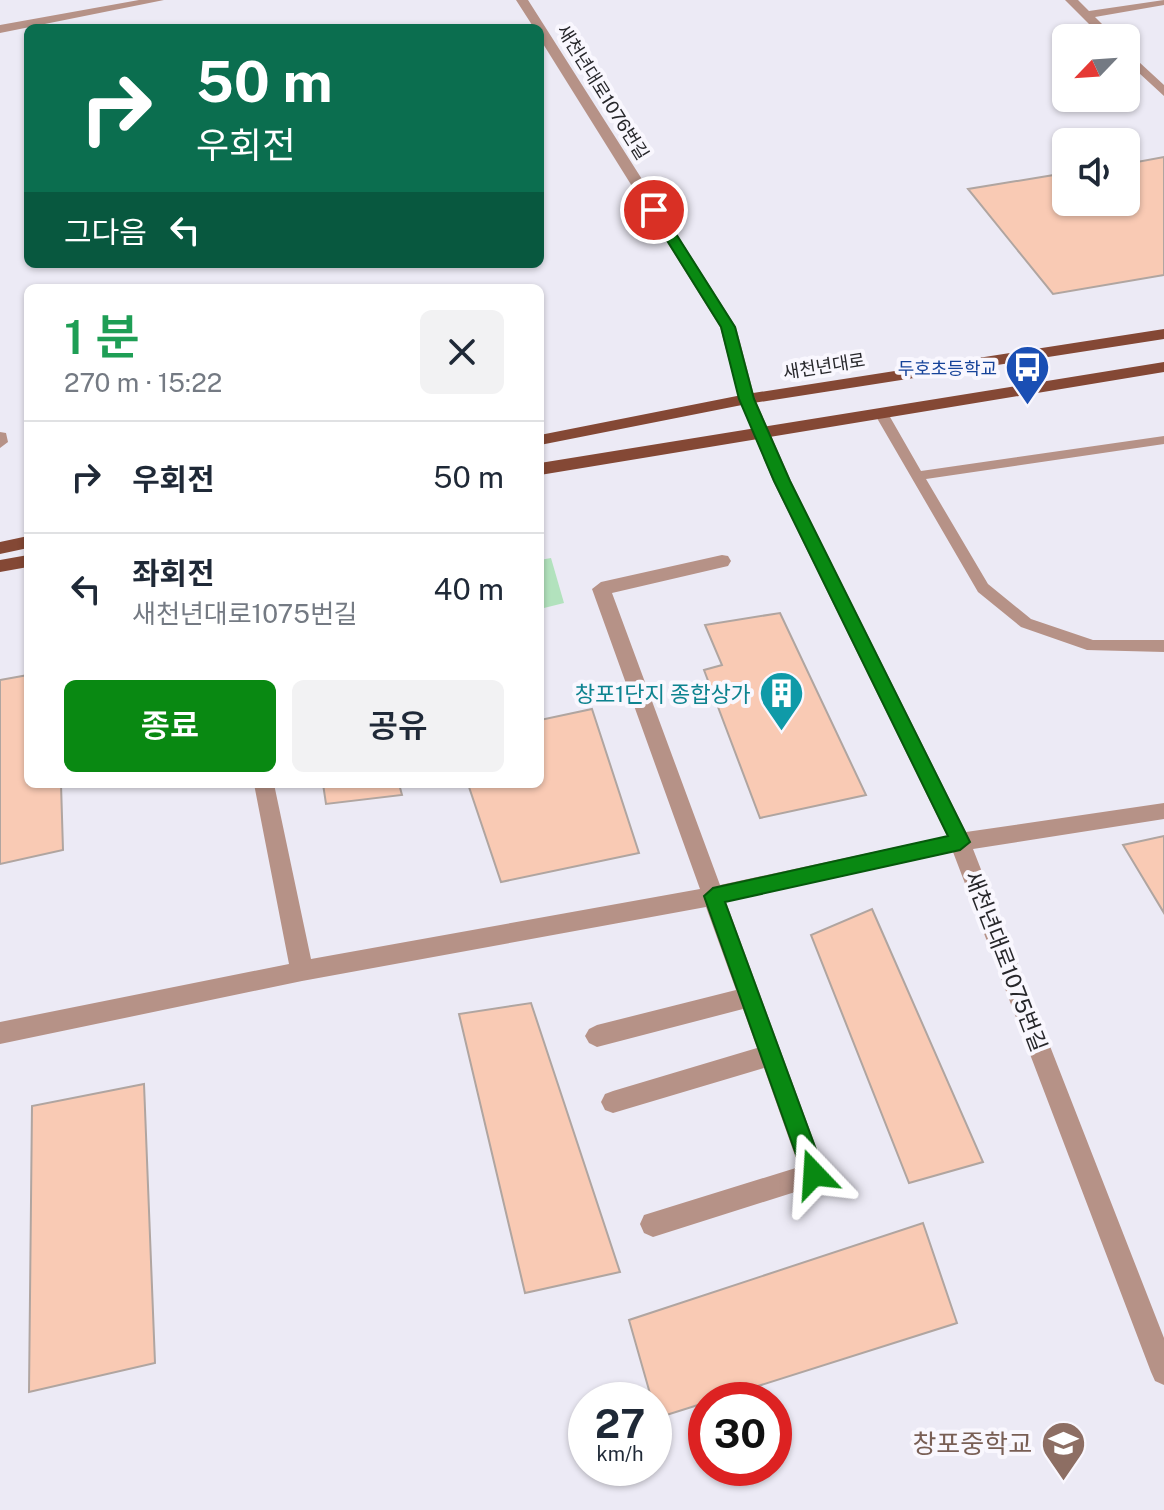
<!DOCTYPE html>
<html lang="ko">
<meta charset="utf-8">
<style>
:root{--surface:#fff;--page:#f2f2f3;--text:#1f2937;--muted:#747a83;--line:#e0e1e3;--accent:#098912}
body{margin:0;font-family:"Public Sans","Noto Sans KR",sans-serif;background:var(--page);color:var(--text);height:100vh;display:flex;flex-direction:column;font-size:30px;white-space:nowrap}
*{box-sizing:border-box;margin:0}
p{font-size:26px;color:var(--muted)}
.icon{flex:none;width:44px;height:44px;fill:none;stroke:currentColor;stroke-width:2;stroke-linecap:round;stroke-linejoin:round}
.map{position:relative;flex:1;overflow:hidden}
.side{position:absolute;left:24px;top:284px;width:520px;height:504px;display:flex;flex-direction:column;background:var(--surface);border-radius:12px;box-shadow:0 2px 6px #0004}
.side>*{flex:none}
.banner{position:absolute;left:24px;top:24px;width:520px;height:244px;border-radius:12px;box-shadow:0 2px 6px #0004;background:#0b6e4f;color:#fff;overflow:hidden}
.needle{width:52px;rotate:245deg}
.buttons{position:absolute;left:1052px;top:24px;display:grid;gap:16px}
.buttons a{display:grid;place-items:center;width:88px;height:88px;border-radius:12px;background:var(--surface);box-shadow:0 2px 6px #0004;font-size:40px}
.speed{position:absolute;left:568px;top:1382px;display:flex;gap:16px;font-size:40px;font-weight:700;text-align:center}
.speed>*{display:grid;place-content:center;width:104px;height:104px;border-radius:50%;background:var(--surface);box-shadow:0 2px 6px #0004;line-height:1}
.speed small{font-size:20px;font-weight:400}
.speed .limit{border:12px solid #d22;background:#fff;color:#111}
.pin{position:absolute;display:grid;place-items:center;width:68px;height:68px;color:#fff;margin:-34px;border:4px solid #fff;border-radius:50%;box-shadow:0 2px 8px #0007}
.me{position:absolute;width:88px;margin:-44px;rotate:340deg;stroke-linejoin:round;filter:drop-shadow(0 0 6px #0008)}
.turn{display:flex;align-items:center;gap:28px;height:168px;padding:0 40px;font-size:36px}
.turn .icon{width:104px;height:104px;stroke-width:2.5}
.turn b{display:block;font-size:56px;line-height:68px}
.then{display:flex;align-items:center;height:76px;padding:0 40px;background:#0003;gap:16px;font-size:30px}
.round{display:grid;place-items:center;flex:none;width:84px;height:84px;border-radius:12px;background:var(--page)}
.head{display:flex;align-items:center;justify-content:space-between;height:136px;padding:0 40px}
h1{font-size:48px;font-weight:600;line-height:60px;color:#1e9e55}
.primary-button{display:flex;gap:16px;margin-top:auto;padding:16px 40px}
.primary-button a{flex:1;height:92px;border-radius:12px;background:var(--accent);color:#fff;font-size:32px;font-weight:600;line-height:92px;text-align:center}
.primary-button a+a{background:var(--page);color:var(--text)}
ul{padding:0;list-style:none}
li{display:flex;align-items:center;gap:24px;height:112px;padding:0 40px;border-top:2px solid var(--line)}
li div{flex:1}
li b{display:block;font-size:30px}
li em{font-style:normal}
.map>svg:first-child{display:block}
.green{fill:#b2e2bd}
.building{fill:#f9cab4;stroke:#b0a5a0;stroke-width:2}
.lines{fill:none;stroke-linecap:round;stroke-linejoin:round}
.service{fill:#b69287;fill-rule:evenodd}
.minor{fill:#b69287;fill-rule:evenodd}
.primary{fill:#844835;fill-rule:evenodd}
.route{fill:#098912;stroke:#06590c;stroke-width:2}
.labels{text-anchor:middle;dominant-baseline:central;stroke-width:8;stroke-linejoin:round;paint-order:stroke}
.far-street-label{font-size:18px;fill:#27272b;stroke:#f9f7fe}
.far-transit-label{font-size:18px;fill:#164399;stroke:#f9f7fe;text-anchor:end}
.culture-label{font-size:22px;fill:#0d838f;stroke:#f9f7fe;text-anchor:end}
.street-label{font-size:22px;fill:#27272b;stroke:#f9f7fe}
.near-education-label{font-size:26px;fill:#785e54;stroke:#f9f7fe;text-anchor:end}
</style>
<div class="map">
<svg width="1164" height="1510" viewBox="0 0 1164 1510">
<rect width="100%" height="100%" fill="#eceaf5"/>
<path class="green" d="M551 558 564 603 540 609V560Z"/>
<path class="building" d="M1164 157V275L1053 294 968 189 1066 173V202H1126V164Z
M780 613 866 795 760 818 704 670 722 665 705 625Z
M28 675V784H61L63 850 0 864V680Z
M592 709 639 853 501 882 468 784H540V720Z
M323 784H399L402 795 326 804Z
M1164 836V913L1123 845Z
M872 909 983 1162 909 1183 811 935Z
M531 1003 620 1272 525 1293 459 1014Z
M144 1084 155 1363 29 1392 32 1106Z
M923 1223 957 1323 657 1418 629 1320Z"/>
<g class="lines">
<path class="service" d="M881 409 886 410 921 471 1164 436V444L926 479 988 584 1031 619 1093 640H1164V652L1087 650 1021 627 978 592 874 413Z"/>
<path class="minor" d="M139 0H164L0 33V25Z
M516 0H528L736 327 755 399 791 481 966 832 1164 803V819L973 849 1164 1338V1385L1155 1381 1151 1372 953 852 726 902 826 1174 823 1182 814 1186 653 1237 644 1233 640 1224 644 1215 799 1167 764 1068 613 1113 605 1110 601 1102 605 1094 613 1091 757 1048 743 1009 597 1047 589 1043 585 1036 589 1029 597 1025 736 990 706 907 302 981 0 1044V1022L289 964 254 784H274L311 959 700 889 592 589 601 582 722 555 728 556 731 561 728 566 612 593 720 885 947 836 773 481 739 399 720 327 540 39V28H534Z
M1065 0H1078L1089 11 1164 0V5L1095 17 1116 38H1103Z
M1126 50 1164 85V96L1126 61Z
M0 432 6 433 8 442 0 448Z"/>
<path class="primary" d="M1164 329V339L747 404 540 445V435L747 394Z
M1164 362V372L540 475V463Z
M28 536V548L0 554V542Z
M28 555V567L0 572V560Z"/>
</g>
<path class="route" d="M650 207H659L735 327 754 399 790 481 970 842 960 850 725 902 825 1174 822 1182 814 1185 806 1182 803 1174 704 896 713 888 948 836 774 481 739 399 721 327 648 210Z"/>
<defs>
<symbol id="bus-pin" viewBox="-11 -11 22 30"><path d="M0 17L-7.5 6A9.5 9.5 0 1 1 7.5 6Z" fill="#1a4fb4" stroke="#f9f7fe"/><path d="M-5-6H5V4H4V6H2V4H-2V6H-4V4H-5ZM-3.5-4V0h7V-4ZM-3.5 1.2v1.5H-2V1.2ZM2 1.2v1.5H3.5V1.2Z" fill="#fff"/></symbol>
<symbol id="building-pin" viewBox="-11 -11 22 30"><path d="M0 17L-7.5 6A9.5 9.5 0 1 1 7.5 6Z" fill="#0f9aa8" stroke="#f9f7fe"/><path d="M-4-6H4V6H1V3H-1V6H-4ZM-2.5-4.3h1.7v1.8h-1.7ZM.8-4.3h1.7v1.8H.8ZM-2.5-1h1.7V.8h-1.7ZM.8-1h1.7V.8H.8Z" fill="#fff"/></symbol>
<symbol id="school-pin" viewBox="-11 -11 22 30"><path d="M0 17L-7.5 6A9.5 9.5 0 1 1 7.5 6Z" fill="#8d6e63" stroke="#f9f7fe"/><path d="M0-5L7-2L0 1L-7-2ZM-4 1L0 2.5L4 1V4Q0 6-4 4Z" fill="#fff"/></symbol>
</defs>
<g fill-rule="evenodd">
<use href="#bus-pin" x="1002" y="342" width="51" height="69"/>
<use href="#building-pin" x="756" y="668" width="51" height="69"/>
<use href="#school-pin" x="1038" y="1418" width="51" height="69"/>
</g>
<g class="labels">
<g class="far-street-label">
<text transform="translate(603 92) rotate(58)">새천년대로1076번길</text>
<text transform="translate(824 366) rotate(-9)">새천년대로</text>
</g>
<g class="far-transit-label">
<text x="997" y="368">두호초등학교</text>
</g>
<g class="culture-label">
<text x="751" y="694">창포1단지 종합상가</text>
</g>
<g class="street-label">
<text transform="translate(1006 961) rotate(69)">새천년대로1075번길</text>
</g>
<g class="near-education-label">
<text x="1032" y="1443">창포중학교</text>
</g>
</g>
</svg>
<div class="buttons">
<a><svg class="needle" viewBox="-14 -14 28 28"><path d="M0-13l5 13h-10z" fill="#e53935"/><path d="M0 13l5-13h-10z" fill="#747a83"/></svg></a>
<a><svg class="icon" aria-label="sound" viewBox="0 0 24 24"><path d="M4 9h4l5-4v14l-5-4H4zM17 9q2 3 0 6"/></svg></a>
</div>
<div class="speed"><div>27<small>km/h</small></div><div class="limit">30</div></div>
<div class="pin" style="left:654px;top:210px;background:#d93025"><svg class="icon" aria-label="arrive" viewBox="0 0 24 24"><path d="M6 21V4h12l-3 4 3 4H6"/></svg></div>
<svg class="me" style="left:814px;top:1174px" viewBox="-20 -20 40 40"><path d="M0-17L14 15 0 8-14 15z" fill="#098912" stroke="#fff" stroke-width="4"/></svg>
<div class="banner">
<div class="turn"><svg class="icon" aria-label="right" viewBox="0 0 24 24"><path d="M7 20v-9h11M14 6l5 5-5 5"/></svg><div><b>50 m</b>우회전</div></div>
<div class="then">그다음<svg class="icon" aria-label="left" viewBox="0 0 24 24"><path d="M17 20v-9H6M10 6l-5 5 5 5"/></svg></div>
</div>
<section class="side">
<div class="head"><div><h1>1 분</h1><p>270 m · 15:22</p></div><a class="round"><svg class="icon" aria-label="close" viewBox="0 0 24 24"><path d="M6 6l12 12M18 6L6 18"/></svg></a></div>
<ul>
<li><svg class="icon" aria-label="right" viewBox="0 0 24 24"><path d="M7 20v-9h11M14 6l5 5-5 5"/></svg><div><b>우회전</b></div><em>50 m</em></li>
<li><svg class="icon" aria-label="left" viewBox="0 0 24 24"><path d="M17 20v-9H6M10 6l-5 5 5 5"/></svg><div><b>좌회전</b><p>새천년대로1075번길</p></div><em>40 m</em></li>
</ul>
<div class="primary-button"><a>종료</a><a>공유</a></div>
</section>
</div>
